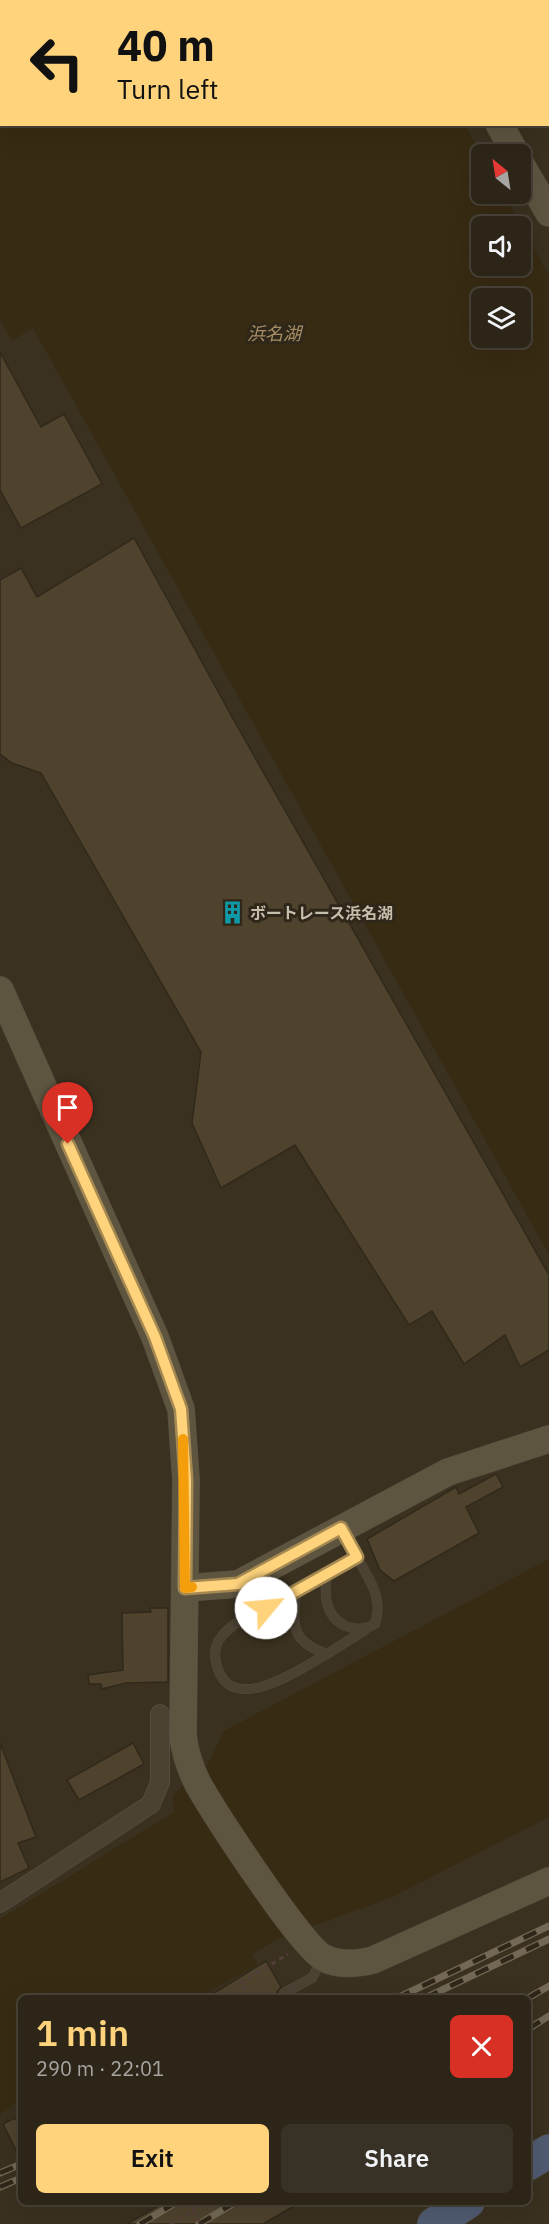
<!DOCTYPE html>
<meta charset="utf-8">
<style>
:root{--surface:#2c2518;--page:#383125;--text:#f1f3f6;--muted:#a6a5a2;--line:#484237;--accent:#fed37c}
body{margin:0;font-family:"IBM Plex Sans","Noto Sans JP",sans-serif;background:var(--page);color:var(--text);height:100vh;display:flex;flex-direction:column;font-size:22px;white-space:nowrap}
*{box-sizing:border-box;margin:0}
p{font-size:20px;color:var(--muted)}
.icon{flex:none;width:33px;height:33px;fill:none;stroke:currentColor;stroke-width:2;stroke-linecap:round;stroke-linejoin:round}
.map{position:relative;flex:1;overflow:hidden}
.details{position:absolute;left:18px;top:1995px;width:513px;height:210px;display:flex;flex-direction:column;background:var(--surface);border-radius:9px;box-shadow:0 6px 24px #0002,0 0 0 2px var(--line)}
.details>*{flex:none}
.hud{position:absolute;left:0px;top:0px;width:549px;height:126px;box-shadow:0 6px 24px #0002,0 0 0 2px var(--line);background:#fed37c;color:#111;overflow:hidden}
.needle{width:39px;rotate:330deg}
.controls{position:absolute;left:471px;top:144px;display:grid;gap:12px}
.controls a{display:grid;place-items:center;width:60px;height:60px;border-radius:9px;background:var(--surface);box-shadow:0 6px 24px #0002,0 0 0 2px var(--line);font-size:30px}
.pin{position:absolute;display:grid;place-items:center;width:51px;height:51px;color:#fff;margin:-62px -26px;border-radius:50% 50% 50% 0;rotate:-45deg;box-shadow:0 0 6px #0007}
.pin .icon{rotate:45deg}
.me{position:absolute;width:66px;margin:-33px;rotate:62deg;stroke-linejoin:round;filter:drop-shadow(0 0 4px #0008)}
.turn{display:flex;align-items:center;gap:21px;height:126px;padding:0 18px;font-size:27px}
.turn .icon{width:78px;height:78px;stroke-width:2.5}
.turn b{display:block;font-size:42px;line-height:51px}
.round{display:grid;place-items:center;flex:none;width:63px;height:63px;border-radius:9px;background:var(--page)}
.head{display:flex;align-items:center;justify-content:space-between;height:102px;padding:0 18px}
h1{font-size:36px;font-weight:600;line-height:45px;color:var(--accent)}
.primary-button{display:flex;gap:12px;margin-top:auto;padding:12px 18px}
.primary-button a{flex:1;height:69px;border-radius:9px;background:var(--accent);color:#111;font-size:24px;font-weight:600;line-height:69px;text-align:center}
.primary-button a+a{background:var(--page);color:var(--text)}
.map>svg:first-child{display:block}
.water{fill:#382b13;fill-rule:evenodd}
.building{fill:#4f432e;stroke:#31291b;stroke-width:1.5}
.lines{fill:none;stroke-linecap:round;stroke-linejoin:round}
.lane-casing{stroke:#544c3d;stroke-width:10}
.street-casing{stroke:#544c3d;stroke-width:20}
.secondary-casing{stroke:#544c3d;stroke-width:28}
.highway-casing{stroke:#554d3e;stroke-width:34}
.path{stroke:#543e3a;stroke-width:3;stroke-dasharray:4.5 4.5;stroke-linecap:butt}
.lane{stroke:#4b4234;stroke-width:9}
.street{stroke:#4b4234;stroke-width:18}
.secondary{stroke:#5e5541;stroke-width:27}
.highway{stroke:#505b71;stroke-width:33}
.rail-casing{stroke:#726855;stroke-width:7}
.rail{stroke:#2f2719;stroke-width:4.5;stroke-dasharray:14;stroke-linecap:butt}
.path-bridge{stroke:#543e3a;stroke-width:3;stroke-dasharray:4.5 4.5;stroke-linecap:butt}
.route-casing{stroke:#a58951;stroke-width:15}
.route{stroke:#fed37c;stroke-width:10}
.slow{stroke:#f59e0b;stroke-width:10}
.labels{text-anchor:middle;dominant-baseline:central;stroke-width:6;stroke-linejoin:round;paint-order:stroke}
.poi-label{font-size:16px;font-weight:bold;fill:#c7bfae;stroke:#2f2719;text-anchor:start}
.water-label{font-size:18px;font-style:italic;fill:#a88f65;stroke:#2f2719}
</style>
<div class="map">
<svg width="549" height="2224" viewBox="0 0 549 2224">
<rect width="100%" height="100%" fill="#3a3120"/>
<path class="water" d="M187 0H395V1H184Z
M0 106 2 124 465 125 481 155 482 194H503L549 275V1255L33 328 12 341 0 320ZM520 226V266H482V226ZM482 298H520V338H482Z
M549 1559V1817L392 1897 278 1939 252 1954 258 1964 198 1998H21V2099L0 2114V1919L174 1812 172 1796 208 1764 224 1731Z"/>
<path class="building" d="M0 352 41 427 64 414 102 484 21 528 0 490Z
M134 538 232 717 549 1275V1350L520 1367 505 1335 464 1364 432 1311 409 1325 295 1145 221 1188 192 1123 201 1052 41 773 12 763 0 754V580L21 568 37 597Z
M496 1474 503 1487 466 1507 479 1533 394 1581 380 1570 367 1539 456 1487 459 1494Z
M150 1608H168V1682L126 1683 102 1689 101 1684H89L88 1675 123 1670 122 1613 151 1612Z
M0 1743 36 1837 18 1843 29 1868 0 1882Z
M133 1743 144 1764 79 1800 67 1780Z
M266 1961 281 1987 277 1992 280 1998H206Z
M15 2118 21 2129V2160L3 2124Z
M165 2202H301L263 2224H127Z"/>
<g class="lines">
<defs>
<path id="lane" d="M503 2 506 0
M548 20 549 19
M548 62 549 61
M548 81 549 84
M326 1575C326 1584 325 1594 327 1603 333 1626 356 1635 375 1624 384 1598 369 1580 357 1557
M296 1591C293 1626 290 1641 327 1654 302 1668 231 1718 217 1666 214 1656 214 1645 222 1636 234 1620 259 1612 277 1603 304 1589 330 1573 357 1557L343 1532
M327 1654 365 1630
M284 1993 312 1978 322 1960"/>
<path id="street" d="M0 1903 151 1804 160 1782V1714"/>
<path id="secondary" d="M428 0 429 2
M499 124 516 154
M520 163 549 213
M0 990 155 1337 181 1409 186 1480 183 1736C185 1753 190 1768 198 1784 214 1812 301 1947 324 1958 340 1966 357 1964 373 1960L549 1881
M185 1588 238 1584 448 1472 549 1439"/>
<path id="highway" d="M528 2164 549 2151
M434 2224 468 2202"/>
</defs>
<use href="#lane" class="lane-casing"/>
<use href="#street" class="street-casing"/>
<use href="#secondary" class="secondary-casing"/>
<use href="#highway" class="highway-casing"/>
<path class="path" d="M251 1998 241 1983 288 1954
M170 2224 186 2215 199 2202"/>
<use href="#lane" class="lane"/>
<use href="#street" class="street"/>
<use href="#secondary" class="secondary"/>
<use href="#highway" class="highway"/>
<defs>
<path id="rail" d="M397 1998 549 1926
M425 1998 549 1939
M528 1998 549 1986
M528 2029 549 2016
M0 2173 21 2164
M0 2187 21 2178
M140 2224 177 2202
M199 2224 236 2202"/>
</defs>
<use href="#rail" class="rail-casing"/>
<use href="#rail" class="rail"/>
<path class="path-bridge" d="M189 2202 201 2224"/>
</g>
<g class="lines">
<defs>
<path id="route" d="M68 1144 155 1337 181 1409 186 1480 185 1588 238 1584 341 1528 357 1557 266 1608"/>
</defs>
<use href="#route" class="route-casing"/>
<use href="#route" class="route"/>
<path class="slow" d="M183 1439 185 1588 192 1587"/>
</g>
<defs>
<symbol id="building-bare" viewBox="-9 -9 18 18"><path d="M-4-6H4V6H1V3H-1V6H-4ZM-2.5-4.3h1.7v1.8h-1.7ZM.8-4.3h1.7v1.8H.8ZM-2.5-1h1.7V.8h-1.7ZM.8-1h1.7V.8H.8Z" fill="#0f9aa8" stroke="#2f2719" stroke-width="2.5" paint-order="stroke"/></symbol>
</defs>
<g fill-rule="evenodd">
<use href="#building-bare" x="216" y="896" width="33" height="33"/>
</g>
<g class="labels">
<g class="poi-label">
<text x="250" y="913">ボートレース浜名湖</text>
</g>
<g class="water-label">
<text x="274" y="333">浜名湖</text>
</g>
</g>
</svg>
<div class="controls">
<a><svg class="needle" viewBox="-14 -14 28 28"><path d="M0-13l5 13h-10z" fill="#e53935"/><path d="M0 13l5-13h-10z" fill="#a6a5a2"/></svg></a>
<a><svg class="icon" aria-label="sound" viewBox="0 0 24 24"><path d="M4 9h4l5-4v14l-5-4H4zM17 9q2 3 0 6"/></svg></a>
<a><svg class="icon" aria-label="layers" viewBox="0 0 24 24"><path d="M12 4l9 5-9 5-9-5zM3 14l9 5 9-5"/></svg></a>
</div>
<div class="pin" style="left:68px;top:1144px;background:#d93025"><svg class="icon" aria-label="arrive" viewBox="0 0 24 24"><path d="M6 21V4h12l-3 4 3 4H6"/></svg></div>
<svg class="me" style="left:266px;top:1608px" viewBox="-20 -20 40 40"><circle r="19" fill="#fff"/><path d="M0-13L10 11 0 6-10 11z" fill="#fed37c"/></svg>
<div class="hud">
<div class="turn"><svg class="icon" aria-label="left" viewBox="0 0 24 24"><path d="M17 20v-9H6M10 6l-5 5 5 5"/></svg><div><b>40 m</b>Turn left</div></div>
</div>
<section class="details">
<div class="head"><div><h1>1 min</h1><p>290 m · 22:01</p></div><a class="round" style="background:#d93025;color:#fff"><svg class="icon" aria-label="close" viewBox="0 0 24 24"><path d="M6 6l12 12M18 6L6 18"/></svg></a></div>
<div class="primary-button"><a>Exit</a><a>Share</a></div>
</section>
</div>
